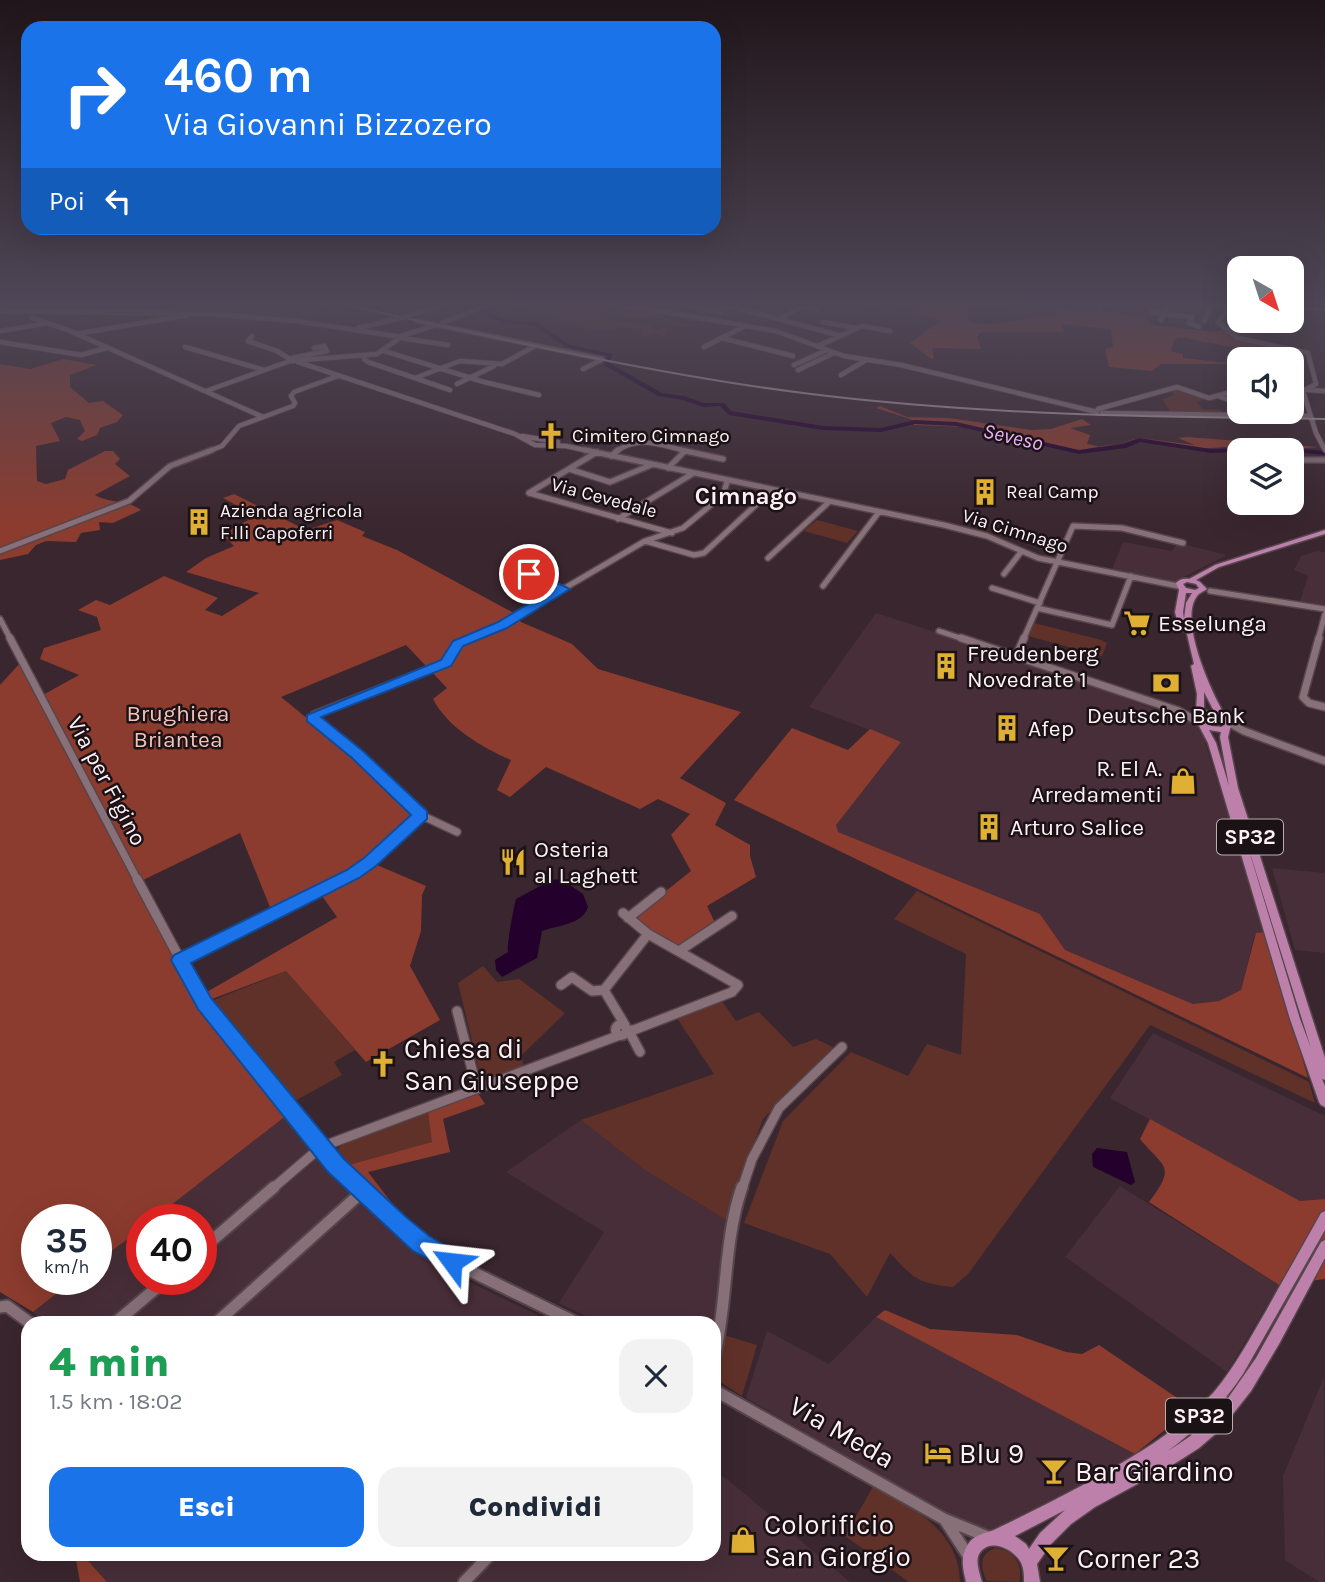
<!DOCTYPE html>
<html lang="it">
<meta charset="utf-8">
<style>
:root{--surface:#fff;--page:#f2f2f3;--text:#1f2937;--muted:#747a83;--accent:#1a73e8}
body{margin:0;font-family:Karla,sans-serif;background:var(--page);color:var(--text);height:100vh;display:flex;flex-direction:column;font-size:26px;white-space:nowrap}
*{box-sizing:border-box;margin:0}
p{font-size:23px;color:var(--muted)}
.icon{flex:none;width:38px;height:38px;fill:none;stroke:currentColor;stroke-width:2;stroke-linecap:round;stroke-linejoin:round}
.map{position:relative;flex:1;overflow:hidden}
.panel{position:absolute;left:21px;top:1316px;width:700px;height:245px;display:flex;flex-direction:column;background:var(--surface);border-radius:21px;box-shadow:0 7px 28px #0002}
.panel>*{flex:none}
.hud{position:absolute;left:21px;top:21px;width:700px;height:214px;border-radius:21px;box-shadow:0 7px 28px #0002;background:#1a73e8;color:#fff;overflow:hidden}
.needle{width:46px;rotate:141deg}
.tools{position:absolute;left:1227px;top:256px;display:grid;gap:14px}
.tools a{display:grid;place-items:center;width:77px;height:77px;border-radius:14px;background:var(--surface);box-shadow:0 7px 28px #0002;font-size:35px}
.speed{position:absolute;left:21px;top:1204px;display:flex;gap:14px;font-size:35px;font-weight:700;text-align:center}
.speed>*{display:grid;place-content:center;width:91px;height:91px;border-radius:50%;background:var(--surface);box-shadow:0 7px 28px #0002;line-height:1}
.speed small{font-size:18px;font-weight:400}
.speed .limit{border:10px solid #d22;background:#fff;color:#111}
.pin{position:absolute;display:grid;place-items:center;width:60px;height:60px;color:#fff;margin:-30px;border:4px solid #fff;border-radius:50%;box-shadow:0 2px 7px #0007}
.me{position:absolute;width:77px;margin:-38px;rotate:300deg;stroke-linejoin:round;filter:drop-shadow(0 0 5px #0008)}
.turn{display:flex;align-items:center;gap:24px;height:147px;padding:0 28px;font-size:32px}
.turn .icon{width:91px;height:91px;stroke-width:2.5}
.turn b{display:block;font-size:49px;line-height:60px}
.then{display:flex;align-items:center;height:66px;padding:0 28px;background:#0003;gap:14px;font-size:26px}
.round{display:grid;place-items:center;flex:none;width:74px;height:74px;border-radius:21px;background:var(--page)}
.headline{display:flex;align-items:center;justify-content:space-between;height:119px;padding:0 28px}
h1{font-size:42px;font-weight:800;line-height:52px;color:#1e9e55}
.primary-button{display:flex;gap:14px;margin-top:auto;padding:14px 28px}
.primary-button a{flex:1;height:80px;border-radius:21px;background:var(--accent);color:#fff;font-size:28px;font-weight:800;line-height:80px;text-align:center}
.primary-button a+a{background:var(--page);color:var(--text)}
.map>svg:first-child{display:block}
.built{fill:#482e38}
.green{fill:#603129}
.forest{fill:#8c3c2e}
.water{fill:#24012c}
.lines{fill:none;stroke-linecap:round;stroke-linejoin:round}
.river{fill:#24012c;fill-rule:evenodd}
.minor-far4-casing{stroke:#56454b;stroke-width:6}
.minor-far3-casing{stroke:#56454b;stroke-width:8}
.minor-far2-casing{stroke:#56454b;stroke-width:10}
.minor-far1-casing{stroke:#56454b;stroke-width:12}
.minor-casing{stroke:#56454b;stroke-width:15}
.major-casing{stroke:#56454b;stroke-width:3}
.minor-far4{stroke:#887079;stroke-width:4.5}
.minor-far3{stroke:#887079;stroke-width:5}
.minor-far2{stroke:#887079;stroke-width:7}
.minor-far1{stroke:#887079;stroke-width:9}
.minor{stroke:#887079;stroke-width:11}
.major{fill:#bd80aa;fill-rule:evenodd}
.rail{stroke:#ab9aa0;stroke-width:2}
.minor-bridge-casing{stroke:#56454b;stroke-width:6;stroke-linecap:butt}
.minor-bridge{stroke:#887079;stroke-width:4.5}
.route{fill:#1a73e8;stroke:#114b97;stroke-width:2}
.labels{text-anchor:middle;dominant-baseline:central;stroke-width:5;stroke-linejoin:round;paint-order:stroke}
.far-poi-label{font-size:19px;fill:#fef0f4;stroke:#1b1216;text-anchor:start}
.far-street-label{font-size:19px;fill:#fef0f4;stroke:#1b1216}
.far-water-label{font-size:21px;font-style:italic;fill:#eab1f8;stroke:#1b1216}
.shield{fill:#1b1216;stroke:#baadb1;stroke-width:2}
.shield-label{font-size:21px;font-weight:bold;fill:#fef0f4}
.poi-label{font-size:23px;fill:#fef0f4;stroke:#1b1216;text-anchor:start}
.park-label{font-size:23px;fill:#f2c2b8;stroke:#1b1216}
.street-label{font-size:23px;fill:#fef0f4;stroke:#1b1216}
.far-district-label{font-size:24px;font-weight:bold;fill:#fef0f4;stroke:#1b1216}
.near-poi-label{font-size:28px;fill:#fef0f4;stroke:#1b1216;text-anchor:start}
.near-street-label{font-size:28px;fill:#fef0f4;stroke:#1b1216}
</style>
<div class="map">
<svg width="1325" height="1582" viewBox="0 0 1325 1582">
<rect width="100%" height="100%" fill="#3a262e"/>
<path class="built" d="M0 304H322L330 305 299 320 217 312 0 310Z
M1123 542 1172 551 1178 543 1227 555 1172 583 1111 572Z
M1317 551 1325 552V607L1300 601 1308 576 1294 570 1301 556Z
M876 613 1013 657 1200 726 1265 932 1255 934 1241 990 1219 1001 1193 1004 1065 950 1040 914 838 832 835 825 901 742 809 707Z
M1272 868 1325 873V953L1295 950Z
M1153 1033 1325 1116V1199L1300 1201 1110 1098Z
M287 1115 335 1175 415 1250 461 1278 554 1323H44L33 1312 75 1279H96V1263L142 1228V1279H201V1220H152Z
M581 1120 643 1169 726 1220 722 1281 714 1335V1323H600L559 1303 604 1232 506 1172Z
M1120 1186 1279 1285 1227 1372 1065 1257Z
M876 1317 1135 1454 1085 1492 993 1532 956 1519 746 1398 767 1331 829 1364Z
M1324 1377 1325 1582H1319L1285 1560 1283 1476Z
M714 1472 727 1479 850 1582H107L82 1554H714Z"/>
<path class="green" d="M617 305 664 313 663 318 696 326H676L653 316C643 321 627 319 617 313L619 309 614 306Z
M564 310H588L613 322 652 325 655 331 663 328 671 329 665 332 666 338 654 333 645 337 641 336 644 330 619 326 614 330 589 329 556 320 561 317 541 311Z
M1181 389 1206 399 1196 402 1202 409 1221 410 1224 414 1171 413 1162 399 1175 395 1171 391Z
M817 520 858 531 847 543 804 531Z
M1034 623 1101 640 1107 643 1102 656 1028 636Z
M917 891 1309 1082 1315 1103 1150 1025 968 1274 953 1287C917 1283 914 1279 890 1253L867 1297 830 1254 744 1223 783 1121 851 1052 908 1076 927 1044 961 1055 966 954 894 919Z
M483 966 497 982 519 979 565 1013 522 1055 523 1066 482 1082 458 983Z
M286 971 355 1050 334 1062 342 1075 293 1102 209 1002Z
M722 1001 736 1021 759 1012 793 1047 816 1039 833 1047 763 1119 726 1220 643 1169 581 1120 714 1074 677 1018Z
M428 1111 433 1142 345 1166 336 1152 343 1143Z
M724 1335 757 1345 742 1396 719 1381 717 1368Z
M874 1485C913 1509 959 1530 960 1582H909L845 1536Z
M995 1548C1013 1549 1024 1565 1019 1582L987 1581C980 1568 979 1554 995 1548Z"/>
<path class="forest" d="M895 304 1021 306 1018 312 1007 308H970L968 320C987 331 1036 315 1057 313L1052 307 1144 316 1151 325 1213 332 1222 330 1237 339 1296 353 1246 346 1242 349 1180 337 1174 340 1171 351 1183 354V358L1237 364H1161L1152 371 1109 367 1105 349 1113 347 1111 329 1061 324 1064 332H981L977 337 981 349 932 348 934 358 931 359 910 343 940 321 915 314V308L892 306Z
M63 359 97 365 70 375V387L89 403 103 401 123 415 117 422 100 428 97 435 82 441 77 439 85 431 80 420 66 417 51 423 60 441 36 446 37 481 46 484 65 479 68 470 105 451H113L120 459 115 464 130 476 95 495C110 504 125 499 141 510L113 523 99 522 100 530 81 533 76 542 46 541 36 545 28 554 0 560V364L30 369Z
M880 406 907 417 949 418 1032 430 1051 429 1082 419 1091 425 1070 428 1090 435 1087 444 1101 447 1140 438 1195 445 1178 438 1187 437 1318 447 1286 450 1240 446 1197 449 1139 439 1076 451 967 427 913 425 914 421 910 419 876 408Z
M234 494 306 530 337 520 365 532 362 536 397 550 512 612 521 622 572 644 598 669 741 712 680 778 726 803 715 825 750 845V856L756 877 707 906 715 923 679 948 632 918 691 871 671 835 690 814 658 799 640 809 546 767 510 797 497 790 511 760C483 748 447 727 433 699L447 688 406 645 281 697 421 811 370 862 426 886 422 895 421 931 410 966 440 1020 366 1062 286 971 212 999 205 996V993L337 917 320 893 274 917 240 833 139 882 41 696 79 675 40 659 44 648 101 630 97 617 78 610 96 600 110 605 164 576 218 598 205 610 222 616 259 593 186 572 206 558 234 546 222 534 256 516 223 498Z
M21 662 182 971 283 1105 287 1115 152 1220H142V1228L96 1263V1220H37V1279H75L33 1312 0 1292V685Z
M792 728 848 750 870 729 901 742 836 825 838 832 1040 914 1065 950 1193 1004 1219 1001 1241 990 1256 933 1265 932 1308 1078 734 800Z
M477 1092 485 1104 443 1119 450 1152 368 1172 401 1215 396 1218 345 1166 432 1142 428 1111Z
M1150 1119 1300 1201 1325 1199V1279L1279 1285 1149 1202C1177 1165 1164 1168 1140 1139Z
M885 1310 930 1329 1017 1335 1066 1352 1082 1354 1099 1345 1192 1408 1135 1454 876 1317Z
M75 1554H82L107 1582H80Z"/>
<path class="water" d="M561 879 583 894 588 907C582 925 558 925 542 931L537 958 502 977 496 970 495 960 508 952C506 948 514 906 516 899L551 880Z
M1097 1148 1127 1152 1135 1182 1131 1185 1093 1167 1092 1154Z"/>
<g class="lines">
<path class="river" d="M473 304H479L482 309 505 320 536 322 570 345 613 354 609 363 662 393 684 396 704 403H724L731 411 823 426 881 428 915 420 956 422 1079 450 1124 444 1139 438 1211 449 1254 448 1257 450H1239V452L1211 453 1140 442 1126 448 1079 454 956 426 915 424 881 432 823 430 729 415 720 406 703 407 683 400 658 396 604 365 607 356 566 347 533 325 502 323 478 311Z
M1292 448 1325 451V455L1292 452V450H1289Z"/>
<defs>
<path id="minor-far4" d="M515 304H523
M619 304 776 331 844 356 901 365 1097 412
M680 304 720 312
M706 304 727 308
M864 304 878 306
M730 306 842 336
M801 306 817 309
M1230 306 1218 322 1237 338 1308 353 1316 384 1303 391 1316 433 1325 450
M1100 309 1103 304
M0 311 211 314 297 321 401 337 377 354 290 361 206 391
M1151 312 1192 317 1189 323 1199 327
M413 314 446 304
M32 318 68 330 263 417
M779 319 806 304
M1161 320 1169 304
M417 321 602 359
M1204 321 1210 309 1208 305
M823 322 856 328
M442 323 491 304
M358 328 400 318
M0 331 43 324
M76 334 188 315
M252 336 248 341 277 351 293 361
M401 336 433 326
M401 338 448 345
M722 338 793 356
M0 342 81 355 106 348
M818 346 862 326 890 331
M185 347 264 370
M704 347 745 326
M384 351 484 382 539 395
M365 355 364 359 368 362 450 390
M292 358 327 351 324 346 314 348
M298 362 515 434 535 445 566 446 594 452
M794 365 827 350
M583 369 601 360
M798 370 834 353
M841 375 866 360
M415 378 460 361 502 364 535 346
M457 384 494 366
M1308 390 1325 391
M1218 396 1239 404
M1098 409 1177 387 1209 398 1239 390
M1102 413 1310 416
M522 436 558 442
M666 446 682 435 718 444
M207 452 222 446 239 426 293 406 295 403 291 396 294 392 338 376
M616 452C638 434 664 446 689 452"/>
<path id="minor-far3" d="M585 450 944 525 987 536 1038 558 1178 586
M681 450 723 459
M611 456 618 450
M1292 460H1325
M668 468 685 451
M569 469 610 482 651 465
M529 493 672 533
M529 493 597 452
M618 519 692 474
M645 541 694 555 704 553 772 490
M0 551 129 501 170 466 212 450
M768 558 829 502
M529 574 563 589
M1004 574 1021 552
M823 586 879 512
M992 588 1040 603
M1210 591 1325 609
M1037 608 1112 625 1131 576
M0 619 11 640
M939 631 966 640
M467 640 502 625 645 541 683 528 723 495 727 482
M1023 640 1073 526 1122 528 1183 543
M1318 640 1325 614"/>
<path id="minor-far2" d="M10 638 138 881
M961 638 1179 711 1202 724
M1319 638 1303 697 1309 703 1325 707
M1016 656 1024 638
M1222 719 1244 731 1325 761
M421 815 457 832
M339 881 370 862 421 815 358 755 313 718 314 715 446 663 458 644 471 638"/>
<path id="minor-far1" d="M137 879 204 1004 336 1165 361 1189
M623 913 648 934 738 985 732 992 626 1033
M628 918 661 892
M679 951 732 916
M180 960 343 879
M561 985 572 977 592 991 604 990
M457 1011 477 1089
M615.5 1030a5.5 5.5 0 1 1 11 0a5.5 5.5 0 1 1-11 0Z
M625 1025 604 990 648 934
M632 1030 631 1035 640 1052
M272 1189 321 1147 620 1035
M742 1189 752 1159 779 1108 842 1047"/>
<path id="minor" d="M359 1187 421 1243 452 1262 577 1323
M201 1250 274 1187
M0 1307 7 1306 30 1323
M115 1323 167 1279
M216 1323 362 1192
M714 1358C728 1302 723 1242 742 1187
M714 1390 944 1519 988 1537
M945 1520 969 1557
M464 1582 491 1554"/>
<path id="major" d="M1201 304 1239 305V307L1203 305Z
M1292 306 1324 309 1325 311 1292 308Z
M1325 530V534L1219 567 1196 580 1200 582 1207 589C1206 590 1198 594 1198 595 1176 619 1215 702 1231 725L1228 737 1238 788 1325 1058V1080L1322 1079 1325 1086V1107L1321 1105 1319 1102 1290 1019 1208 743 1198 724 1199 722 1192 715 1196 712 1197 694 1191 666 1194 664 1186 630 1183 631 1179 629 1175 612 1179 590 1176 583C1179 579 1185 578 1189 579L1215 565ZM1187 582 1196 584 1199 588 1195 590 1186 588 1183 584ZM1186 593H1192L1186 603 1184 619 1183 612ZM1204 692 1215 713 1204 710ZM1205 715 1220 720 1223 725 1222 727 1212 726 1202 716ZM1209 730 1221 732 1220 737 1229 786 1216 743ZM1240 821 1311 1048 1300 1019Z
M1325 1211V1230L1243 1374C1223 1405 1197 1429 1168 1451L1189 1437 1211 1419 1226 1401 1256 1358 1321 1242 1325 1240V1258L1279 1344 1251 1391 1221 1429 1199 1448 1174 1464 1095 1507 1071 1524 1051 1544 1037 1564 1040 1582H1024C1024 1577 1024 1570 1022 1565 1016 1550 990 1536 979 1554 975 1562 980 1574 982 1582H966C963 1569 960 1558 967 1546 974 1533 987 1534 998 1528 1043 1506 1088 1484 1130 1458 1161 1440 1190 1418 1214 1392 1235 1367 1250 1338 1266 1311 1284 1278 1303 1246 1321 1213ZM1065 1510 1040 1533 1029 1549 1026 1544 1015 1536Z"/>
</defs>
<use href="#minor-far4" class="minor-far4-casing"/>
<use href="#minor-far3" class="minor-far3-casing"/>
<use href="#minor-far2" class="minor-far2-casing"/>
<use href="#minor-far1" class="minor-far1-casing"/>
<use href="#minor" class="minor-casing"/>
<use href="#major" class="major-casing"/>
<use href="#minor-far4" class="minor-far4"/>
<use href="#minor-far3" class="minor-far3"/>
<use href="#minor-far2" class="minor-far2"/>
<use href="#minor-far1" class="minor-far1"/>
<use href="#minor" class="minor"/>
<use href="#major" class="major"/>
<path class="rail" d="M341 304C494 337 647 373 803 393 976 415 1151 417 1325 419"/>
<defs>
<path id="minor-bridge" d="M400 318 413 314"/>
</defs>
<use href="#minor-bridge" class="minor-bridge-casing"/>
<use href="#minor-bridge" class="minor-bridge"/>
</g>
<linearGradient id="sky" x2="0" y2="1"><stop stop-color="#201519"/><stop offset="0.58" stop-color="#4f4757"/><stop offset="1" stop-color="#4f4757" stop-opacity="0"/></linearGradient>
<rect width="1325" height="525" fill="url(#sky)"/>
<path class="route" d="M524 571H533L570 589 507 628 463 646 451 666 321 717 363 751 427 811V819L376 866 359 878 191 963 211 998 344 1159 406 1217 429 1236 460 1254 464 1262 460 1269 452 1272 413 1251 328 1172 198 1009 171 960 174 955 347 870 364 858 411 815 352 758 307 721V715L441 660 453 641 498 622 553 589 524 577Z"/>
<defs>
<symbol id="church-bare" viewBox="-9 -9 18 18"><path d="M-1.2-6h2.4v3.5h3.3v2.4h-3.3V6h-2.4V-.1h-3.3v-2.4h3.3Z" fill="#e0b034" stroke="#1b1216" stroke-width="2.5" paint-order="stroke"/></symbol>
<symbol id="building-bare" viewBox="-9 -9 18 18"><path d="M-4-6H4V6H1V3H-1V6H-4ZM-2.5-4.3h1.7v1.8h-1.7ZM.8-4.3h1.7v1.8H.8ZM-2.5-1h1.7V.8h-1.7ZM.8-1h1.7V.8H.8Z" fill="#e0b034" stroke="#1b1216" stroke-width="2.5" paint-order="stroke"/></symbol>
<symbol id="supermarket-bare" viewBox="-9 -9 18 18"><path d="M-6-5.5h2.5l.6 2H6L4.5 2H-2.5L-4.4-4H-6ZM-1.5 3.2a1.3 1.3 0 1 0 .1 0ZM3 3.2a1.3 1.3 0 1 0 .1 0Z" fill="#e0b034" stroke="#1b1216" stroke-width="2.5" paint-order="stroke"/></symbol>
<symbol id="bank-bare" viewBox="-9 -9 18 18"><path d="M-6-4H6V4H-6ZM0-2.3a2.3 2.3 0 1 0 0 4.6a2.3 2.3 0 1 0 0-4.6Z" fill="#e0b034" stroke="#1b1216" stroke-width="2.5" paint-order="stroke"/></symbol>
<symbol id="shop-bare" viewBox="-9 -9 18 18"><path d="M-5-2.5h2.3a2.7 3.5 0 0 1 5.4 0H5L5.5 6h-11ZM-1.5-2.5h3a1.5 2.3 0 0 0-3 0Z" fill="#e0b034" stroke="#1b1216" stroke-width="2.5" paint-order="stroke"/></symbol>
<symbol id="restaurant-bare" viewBox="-9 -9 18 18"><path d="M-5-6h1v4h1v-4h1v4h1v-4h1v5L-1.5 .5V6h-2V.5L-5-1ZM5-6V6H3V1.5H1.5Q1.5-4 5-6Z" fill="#e0b034" stroke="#1b1216" stroke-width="2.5" paint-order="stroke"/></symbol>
<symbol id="hotel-bare" viewBox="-9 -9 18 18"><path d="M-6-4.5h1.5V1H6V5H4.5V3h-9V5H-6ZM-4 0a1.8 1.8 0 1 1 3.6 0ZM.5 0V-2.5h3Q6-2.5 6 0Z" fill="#e0b034" stroke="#1b1216" stroke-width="2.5" paint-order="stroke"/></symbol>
<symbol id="bar-bare" viewBox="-9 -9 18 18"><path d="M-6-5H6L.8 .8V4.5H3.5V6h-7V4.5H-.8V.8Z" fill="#e0b034" stroke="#1b1216" stroke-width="2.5" paint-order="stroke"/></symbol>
</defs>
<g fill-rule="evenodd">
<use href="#church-bare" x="532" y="417" width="38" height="38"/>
<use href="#building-bare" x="966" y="473" width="38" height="38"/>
<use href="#building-bare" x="180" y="503" width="38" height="38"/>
<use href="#supermarket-bare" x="1118" y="604" width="38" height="38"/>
<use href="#building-bare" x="927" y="647" width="38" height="38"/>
<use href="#bank-bare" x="1147" y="664" width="38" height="38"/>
<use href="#building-bare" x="988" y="709" width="38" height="38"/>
<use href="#shop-bare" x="1164" y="762" width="38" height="38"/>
<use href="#building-bare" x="970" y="808" width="38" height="38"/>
<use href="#restaurant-bare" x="494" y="843" width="38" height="38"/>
<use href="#church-bare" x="364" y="1045" width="38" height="38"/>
<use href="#hotel-bare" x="919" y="1434" width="38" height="38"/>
<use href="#bar-bare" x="1035" y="1452" width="38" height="38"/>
<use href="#shop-bare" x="724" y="1521" width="38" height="38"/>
<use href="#bar-bare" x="1037" y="1539" width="38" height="38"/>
</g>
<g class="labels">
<g class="far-poi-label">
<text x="572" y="436">Cimitero Cimnago</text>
<text x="1006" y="492">Real Camp</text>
<text x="220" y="511">Azienda agricola<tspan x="220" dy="22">F.lli Capoferri</tspan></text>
</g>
<g class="far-street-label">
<text transform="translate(604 498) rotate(15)">Via Cevedale</text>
<text transform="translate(1015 531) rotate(17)">Via Cimnago</text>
</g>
<g class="far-water-label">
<text transform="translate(1013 437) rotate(13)">Seveso</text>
</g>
<g class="shield">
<rect x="1217" y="819.5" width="66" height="35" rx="5"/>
<rect x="1166" y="1398.5" width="66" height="35" rx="5"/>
</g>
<g class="shield-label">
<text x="1250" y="837">SP32</text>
<text x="1199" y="1416">SP32</text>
</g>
<g class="poi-label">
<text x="1158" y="623">Esselunga</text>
<text x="967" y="653">Freudenberg<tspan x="967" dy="26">Novedrate 1</tspan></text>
<text x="1166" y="715" text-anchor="middle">Deutsche Bank</text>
<text x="1028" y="728">Afep</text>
<text x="1162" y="768" text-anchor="end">R. El A.<tspan x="1162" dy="26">Arredamenti</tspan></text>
<text x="1010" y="827">Arturo Salice</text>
<text x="534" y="849">Osteria<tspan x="534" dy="26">al Laghett</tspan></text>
</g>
<g class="park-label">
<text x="178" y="713">Brughiera<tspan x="178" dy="26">Briantea</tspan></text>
</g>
<g class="street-label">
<text transform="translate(107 781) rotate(62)">Via per Figino</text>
</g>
<g class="far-district-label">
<text x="746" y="496">Cimnago</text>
</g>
<g class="near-poi-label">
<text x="404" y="1048">Chiesa di<tspan x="404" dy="32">San Giuseppe</tspan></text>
<text x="959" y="1453">Blu 9</text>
<text x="1075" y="1471">Bar Giardino</text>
<text x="764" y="1524">Colorificio<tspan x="764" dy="32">San Giorgio</tspan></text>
<text x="1077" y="1558">Corner 23</text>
</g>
<g class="near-street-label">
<text transform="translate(842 1432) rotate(30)">Via Meda</text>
</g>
</g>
</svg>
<div class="tools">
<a><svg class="needle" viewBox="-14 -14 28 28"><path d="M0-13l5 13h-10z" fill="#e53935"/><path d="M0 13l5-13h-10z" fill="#747a83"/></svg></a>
<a><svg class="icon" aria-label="sound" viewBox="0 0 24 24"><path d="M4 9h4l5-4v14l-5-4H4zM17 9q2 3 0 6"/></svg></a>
<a><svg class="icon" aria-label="layers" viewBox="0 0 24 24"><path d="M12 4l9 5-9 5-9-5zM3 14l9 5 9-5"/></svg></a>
</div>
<div class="speed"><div>35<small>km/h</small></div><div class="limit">40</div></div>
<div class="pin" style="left:529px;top:574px;background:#d93025"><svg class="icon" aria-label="arrive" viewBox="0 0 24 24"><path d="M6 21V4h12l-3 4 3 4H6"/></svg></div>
<svg class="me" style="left:452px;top:1262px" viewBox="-20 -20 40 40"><path d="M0-17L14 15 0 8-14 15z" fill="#1a73e8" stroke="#fff" stroke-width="4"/></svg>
<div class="hud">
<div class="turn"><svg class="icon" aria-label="right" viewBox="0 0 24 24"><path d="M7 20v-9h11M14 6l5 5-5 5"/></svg><div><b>460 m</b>Via Giovanni Bizzozero</div></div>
<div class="then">Poi<svg class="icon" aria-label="left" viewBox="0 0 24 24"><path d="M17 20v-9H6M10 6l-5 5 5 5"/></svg></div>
</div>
<section class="panel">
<div class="headline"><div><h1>4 min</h1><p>1.5 km · 18:02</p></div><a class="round"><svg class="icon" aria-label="close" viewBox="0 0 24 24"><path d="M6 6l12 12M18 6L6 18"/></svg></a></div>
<div class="primary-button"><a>Esci</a><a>Condividi</a></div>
</section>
</div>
